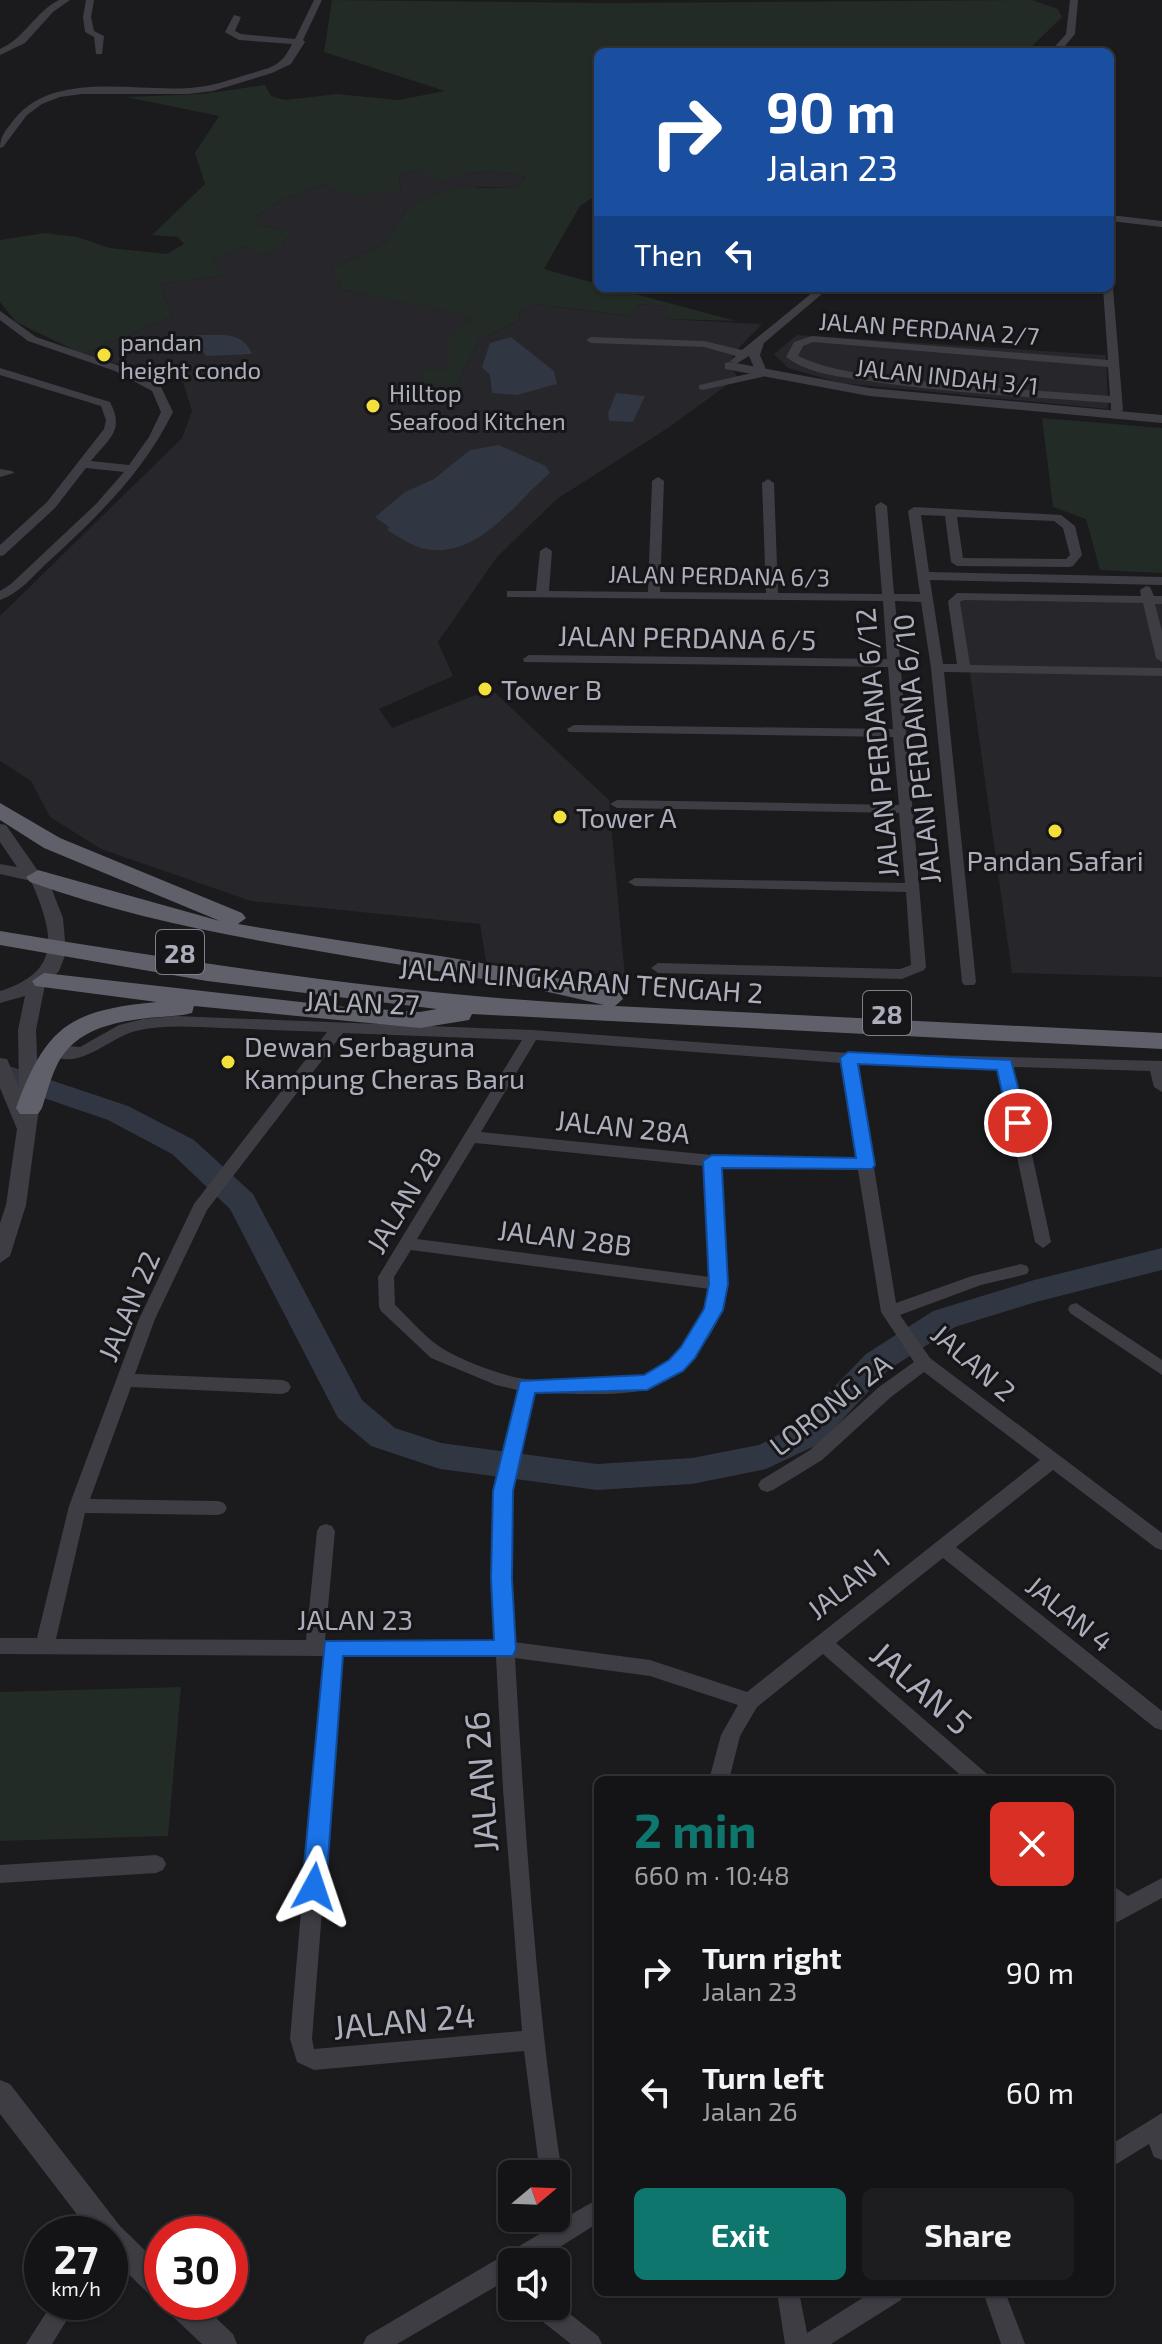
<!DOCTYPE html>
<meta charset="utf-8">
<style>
:root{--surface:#141416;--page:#1d1d1f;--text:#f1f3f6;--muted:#9d9ea1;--line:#333335;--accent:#0f766e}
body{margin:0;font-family:"Exo 2",sans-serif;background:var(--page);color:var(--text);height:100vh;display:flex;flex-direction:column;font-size:30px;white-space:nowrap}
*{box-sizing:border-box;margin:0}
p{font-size:26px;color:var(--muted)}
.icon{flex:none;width:44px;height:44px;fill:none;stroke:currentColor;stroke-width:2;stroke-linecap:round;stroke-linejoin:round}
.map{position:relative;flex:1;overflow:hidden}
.details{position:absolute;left:594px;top:1776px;width:520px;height:520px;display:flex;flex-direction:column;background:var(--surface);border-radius:12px;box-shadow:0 2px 6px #0004,0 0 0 2px var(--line)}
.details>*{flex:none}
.guide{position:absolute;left:594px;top:48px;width:520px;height:244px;border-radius:12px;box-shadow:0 2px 6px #0004,0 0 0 2px var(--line);background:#1a4fa0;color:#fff;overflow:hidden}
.needle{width:52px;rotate:71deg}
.tools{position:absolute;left:498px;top:2160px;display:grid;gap:16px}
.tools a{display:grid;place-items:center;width:72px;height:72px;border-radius:12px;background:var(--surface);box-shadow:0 2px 6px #0004,0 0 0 2px var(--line);font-size:40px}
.speed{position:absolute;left:24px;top:2216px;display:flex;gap:16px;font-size:40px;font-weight:700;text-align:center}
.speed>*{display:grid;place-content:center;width:104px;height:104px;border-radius:50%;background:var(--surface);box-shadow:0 2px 6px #0004,0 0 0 2px var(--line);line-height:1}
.speed small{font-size:20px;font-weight:400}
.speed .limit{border:12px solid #d22;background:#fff;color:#111}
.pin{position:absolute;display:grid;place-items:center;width:68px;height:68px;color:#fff;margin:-34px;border:4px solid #fff;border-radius:50%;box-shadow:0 2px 8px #0007}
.me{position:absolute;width:88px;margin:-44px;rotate:5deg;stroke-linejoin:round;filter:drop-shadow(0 0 6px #0008)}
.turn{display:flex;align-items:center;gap:28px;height:168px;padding:0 40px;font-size:36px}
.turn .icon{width:104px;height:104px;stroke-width:2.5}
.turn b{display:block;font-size:56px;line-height:68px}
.then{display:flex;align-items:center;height:76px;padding:0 40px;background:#0003;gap:16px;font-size:30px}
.round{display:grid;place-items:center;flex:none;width:84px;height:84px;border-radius:12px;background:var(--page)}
.head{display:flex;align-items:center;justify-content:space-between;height:136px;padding:0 40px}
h1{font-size:48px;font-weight:700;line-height:60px;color:var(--accent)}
.action{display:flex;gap:16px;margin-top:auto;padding:16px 40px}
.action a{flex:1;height:92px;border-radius:12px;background:var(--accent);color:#fff;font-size:32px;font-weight:700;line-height:92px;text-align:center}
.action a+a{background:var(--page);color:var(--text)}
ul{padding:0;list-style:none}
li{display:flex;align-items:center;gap:24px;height:120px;padding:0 40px}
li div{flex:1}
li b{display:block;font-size:30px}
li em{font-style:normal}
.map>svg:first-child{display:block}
.built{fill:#27262a}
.green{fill:#222b25}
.water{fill:#303642}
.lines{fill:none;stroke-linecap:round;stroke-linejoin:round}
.river{fill:#303642;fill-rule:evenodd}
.minor{fill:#3e3d44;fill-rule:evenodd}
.tertiary{fill:#3e3d44;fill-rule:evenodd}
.trunk{fill:#5f606a;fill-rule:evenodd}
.route{fill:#1a73e8;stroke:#114b97;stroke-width:2}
.poi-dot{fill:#f4e03b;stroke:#161518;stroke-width:3}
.labels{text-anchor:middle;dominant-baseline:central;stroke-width:6;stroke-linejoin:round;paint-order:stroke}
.far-street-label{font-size:24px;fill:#adaebc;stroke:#161518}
.far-poi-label{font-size:24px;fill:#adaebc;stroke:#161518;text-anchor:start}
.shield{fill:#161518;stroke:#80808b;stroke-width:2}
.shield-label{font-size:26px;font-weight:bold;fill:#adaebc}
.street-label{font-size:28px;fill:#adaebc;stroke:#161518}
.poi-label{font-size:28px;fill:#adaebc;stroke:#161518;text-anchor:start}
.near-street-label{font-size:34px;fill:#adaebc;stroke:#161518}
</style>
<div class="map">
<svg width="1162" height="2344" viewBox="0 0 1162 2344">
<rect width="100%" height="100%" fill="#1b1a1d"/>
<path class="built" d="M417 170 440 180 461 174 496 171 525 176 518 188 480 187 408 207 387 242 331 269 343 290 468 314 471 320 451 335V369L455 388 480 339 520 320 519 311 535 304 629 316 639 304 667 306V319L762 324 734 353 729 366 738 377 665 430 557 499 497 557 438 642 453 676 379 709 392 728 491 689 609 800 625 977 486 962 480 924 251 901 101 849 50 817 31 781 0 761V616L182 438 192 411 183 382 82 354 173 316 159 284 225 275 210 260 246 246H281L292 232 258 225 256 216 280 201 325 184 401 190 399 175Z
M797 335 1106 355 1108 409 841 383 788 368 774 354Z
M965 598 1162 601V977L1012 973 960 602Z"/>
<path class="green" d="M332 0 608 3 1032 0 1058 9 1062 17 1026 52H598V194L580 206 544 269 598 284V288H613L736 321 667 319 666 306 639 304 630 316 535 304 519 311 520 320 480 339 455 388 425 383 420 370 450 369V335L471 320 468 315 343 290 331 269 387 242 408 207 454 188H517L525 177C497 168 467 171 440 181L417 170 399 175 401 190C378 193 345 202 325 184L280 201 256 216 259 225 292 232 281 246 263 256 246 246 211 260 226 275 159 284 173 316 82 354 16 322 0 302V240L45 233 77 237 110 248 167 254 184 244 178 237 152 235 205 184 195 153 219 116 126 97 202 94 265 85 271 96 285 100 337 94 398 100 445 91 324 52Z
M1042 418 1162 428V573L1100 570 1086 519 1053 507Z
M181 1687 168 1836 0 1841V1692Z"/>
<path class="water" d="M199 335C221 335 243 331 252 354L206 356 192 337Z
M511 337 554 371 557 384 517 395 492 393 490 375 482 367 490 343Z
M616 393 645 396 633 422 609 421 608 413Z
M499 445 546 466 550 473C514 503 479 559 426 549 413 547 399 537 387 530L389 527 375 517 405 492 434 479 470 450Z"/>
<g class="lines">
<path class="river" d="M0 1063 128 1106 194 1140 253 1194 362 1400 395 1428 441 1443 597 1464 692 1458 759 1445 797 1425 866 1354 933 1311 1034 1280 1162 1248V1270L1036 1302 955 1327 888 1370 821 1443 766 1469 692 1484 597 1490 440 1469 371 1446 338 1418 230 1209 172 1154 108 1120 0 1083Z"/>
<path class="minor" d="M59 0H70L53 12 25 43 0 55V49C25 38 35 12 59 0Z
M86 0H94L91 17 94 31 104 36 102 54H96L94 37 85 32 83 17Z
M314 0H322L303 40 305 42 291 64 272 73 213 91 188 94H82L60 97 42 104 27 115 3 147 0 148C0 136 6 130 13 121 52 70 133 92 189 88 210 87 229 80 249 74 272 67 281 67 292 44L239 40 225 32 234 15 241 17 235 31 241 34 295 39Z
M1070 0H1078L1075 34 1060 52H1050L1066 34Z
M1110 215 1162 221V227L1110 221Z
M1110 285 1113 288 1123 410 1117 413 1111 410V403C1030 397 949 393 869 381 842 377 808 374 786 357L794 342 812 336 1108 360 1103 288H1110ZM813 342 1108 367 1110 396C1046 391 983 388 919 381 878 376 835 373 798 356L803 346Z
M818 288H829L764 343 760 355 768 374 762 377 703 390 699 389V385L756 372 749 356 736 364 730 361 736 356 704 347 591 343 586 340 591 337 704 341 742 350Z
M0 311 36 337 123 367 161 387 173 412C143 473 97 517 48 562 33 576 20 593 0 600V591L11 584 96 504 124 472 86 468 55 508 4 555 0 556V545L47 502 104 429 106 420 101 406 0 375V368L110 402C125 431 109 438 91 461L129 465 149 437 161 412 152 391 115 371 28 341 0 320Z
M0 469 12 471 14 473 0 477Z
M658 477 664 481 660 592 766 593 762 483 768 479 774 483 778 593 882 594 875 506 881 502 887 506 894 594H920L908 511 914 507 1061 515 1075 526 1082 555 1073 566 1069 567 957 566 951 562 945 516 921 515 929 572 1162 577V585L930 580 943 664H957L948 601 957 593 1141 596 1140 590 1146 586 1150 587 1154 596H1162V604H1155L1162 631V662L1156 658 1143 603 964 600 960 602 970 665 1162 668V676L944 672 976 982 974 985H964L962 982 931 668 921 602 895 601 926 967 924 970 902 979 658 973 651 968 658 963 900 969 911 965 906 892 635 886 628 882 635 878 905 883 899 813 617 808 610 804 617 800 899 805 893 737 569 732 567 729 574 725 893 729 888 667 524 662 523 659 529 655 887 659 883 601 507 597V591H536L540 551 546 547 552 551 549 591 648 592 652 481ZM957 517 1054 521 1063 528 1070 555 1066 559 963 558Z
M175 1016 532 1030 848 1053 1162 1061V1092L1154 1087 1150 1071 1013 1067 1051 1242 1043 1248 1035 1242 998 1067 857 1063 896 1303 972 1276 1021 1264 1027 1266 1029 1270 1027 1274 981 1285 900 1315 930 1358 1162 1533V1550L1156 1548 1053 1470 956 1547 1162 1711V1730L1155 1728 943 1558 836 1643 987 1774 990 1780H966L823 1654 757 1707 740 1736 729 1780H709L721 1735 738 1705 650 1676 515 1658C525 1831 536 2004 562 2174L556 2183V2174H540L524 2051 314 2070 297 2062 290 2039 323 1656 0 1654V1638H37L69 1506 139 1319 194 1204 327 1032C292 1031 257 1029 222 1028 194 1027 164 1024 136 1031 109 1037 74 1077 46 1050L54 1045 80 1047 119 1025 143 1019ZM343 1033 522 1040 378 1277 379 1307 381 1311 431 1358 496 1385 517 1390 494 1491 492 1579 495 1641 325 1640 335 1531 332 1526 326 1524 320 1526 317 1531 306 1640 56 1639 85 1513 218 1515 224 1513 227 1508 224 1503 218 1501 90 1499 131 1387 282 1394 288 1392 291 1387 288 1382 282 1380 135 1374 155 1319 207 1210ZM536 1040 841 1063 856 1159 712 1155 481 1132ZM475 1143 704 1166 710 1277 417 1239ZM720 1167 858 1170 881 1312 914 1362 879 1387 810 1450 761 1480 758 1485 761 1490 767 1492 773 1490 822 1460 891 1397 924 1372 1040 1460 747 1692 650 1660 514 1642 510 1579 512 1491 534 1393C566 1393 601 1396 633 1392 680 1385 725 1331 727 1284 729 1245 723 1205 720 1167ZM411 1250 710 1289C704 1320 683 1358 653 1372 629 1384 553 1383 526 1379 502 1376 466 1362 445 1350 427 1340 410 1319 395 1305L394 1277ZM342 1656 496 1657 503 1789 522 2031 314 2049 312 2039Z
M1076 1303 1162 1360V1375L1070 1313 1068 1309 1070 1305Z
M156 1855 163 1858 166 1864 163 1870 156 1873 0 1883V1865Z
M1162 1878V1898L1110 1926V1884L1128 1896Z
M1162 2113V2160L1154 2157 1149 2144 1110 2168V2145Z
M556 2199 564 2202 568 2216 598 2199V2223L536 2262H512V2277L397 2344H363L367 2336 548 2229 546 2218H556Z
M777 2292H799L807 2333 872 2292H904L901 2300 831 2344H785Z
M983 2292H1005L1025 2344H1001Z
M53 2302H78L52 2344H26Z
M556 2303 598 2336 602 2344H571L533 2314 530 2306H556Z"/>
<path class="tertiary" d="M730 362 869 388 1162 415V423L869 396 725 369V363Z
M0 824 6 825 38 871 47 877 63 918 66 953 59 971 45 985 36 1030 39 1108 26 1205 10 1256 0 1263V1223L6 1205 17 1129 0 1088V1058L7 1059 19 1087 18 1030 25 996 0 1003V991C64 971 53 932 31 881L0 874V864L17 867 0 842Z
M0 2080 10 2084 120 2226 162 2267V2301L152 2297 110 2256V2234H92L0 2114Z
M164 2302H199L233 2334 237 2344H202L168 2312Z"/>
<path class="trunk" d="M0 803 60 838 242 913 246 918 238 924C366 946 495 960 620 993L623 999 615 1006 1162 1033V1049L472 1014 469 1020 420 1028 194 1006 192 1013 183 1015C141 1019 83 1019 59 1061 51 1076 47 1093 42 1108L38 1114H20L16 1108C46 1026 70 1010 157 1002L35 986 32 981 44 973 345 1007 420 1012 437 1009 207 981 0 945V931C201 964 401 995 604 1005 414 957 216 949 30 882L26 877 38 870 220 921 44 848 0 820Z"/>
</g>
<path class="route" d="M848 1052 1011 1060 1027 1123 1018 1129 1009 1123 997 1070 858 1064 875 1165 872 1169 722 1168 728 1284 723 1310 695 1358 683 1371 647 1390 535 1393 513 1491 512 1579 516 1649 513 1656H343L326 1887 322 1894 314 1897 306 1894 302 1887 325 1641 494 1640 491 1579 493 1491 520 1381 644 1375 669 1360 681 1347 704 1309 709 1284 703 1161 712 1155 856 1158 840 1058Z"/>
<g class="poi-dot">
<circle cx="104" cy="355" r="8"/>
<circle cx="373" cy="406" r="8"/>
<circle cx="485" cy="689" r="8"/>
<circle cx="560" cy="817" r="8"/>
<circle cx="1055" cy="831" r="8"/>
<circle cx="228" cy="1062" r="8"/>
</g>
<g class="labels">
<g class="far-street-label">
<text transform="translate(929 328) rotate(4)">JALAN PERDANA 2/7</text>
<text transform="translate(947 376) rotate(6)">JALAN INDAH 3/1</text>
<text transform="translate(719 575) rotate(1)">JALAN PERDANA 6/3</text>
</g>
<g class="far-poi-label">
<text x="120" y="341">pandan<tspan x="120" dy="28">height condo</tspan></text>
<text x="389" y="392">Hilltop<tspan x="389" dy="28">Seafood Kitchen</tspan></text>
</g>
<g class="shield">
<rect x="156" y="930" width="48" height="44" rx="6"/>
<rect x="863" y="991" width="48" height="44" rx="6"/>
</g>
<g class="shield-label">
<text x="180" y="952">28</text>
<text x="887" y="1013">28</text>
</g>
<g class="street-label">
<text transform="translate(687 637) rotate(1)">JALAN PERDANA 6/5</text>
<text transform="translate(876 743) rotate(-95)">JALAN PERDANA 6/12</text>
<text transform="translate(916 749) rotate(-96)">JALAN PERDANA 6/10</text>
<text transform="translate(581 980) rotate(4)">JALAN LINGKARAN TENGAH 2</text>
<text transform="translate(362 1002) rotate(2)">JALAN 27</text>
<text transform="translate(623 1126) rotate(6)">JALAN 28A</text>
<text transform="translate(403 1200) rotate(-59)">JALAN 28</text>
<text transform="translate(565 1237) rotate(7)">JALAN 28B</text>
<text transform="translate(128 1306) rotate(-67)">JALAN 22</text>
<text transform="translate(974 1362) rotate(41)">JALAN 2</text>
<text transform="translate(830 1404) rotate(-38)">LORONG 2A</text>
<text transform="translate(848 1583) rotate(-38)">JALAN 1</text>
<text transform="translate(1070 1613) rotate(39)">JALAN 4</text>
<text x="355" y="1619">JALAN 23</text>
</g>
<g class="poi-label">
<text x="501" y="689">Tower B</text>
<text x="576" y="817">Tower A</text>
<text x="1055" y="860" text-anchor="middle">Pandan Safari</text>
<text x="244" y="1046">Dewan Serbaguna<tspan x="244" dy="32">Kampung Cheras Baru</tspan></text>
</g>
<g class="near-street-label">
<text transform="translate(922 1687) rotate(41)">JALAN 5</text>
<text transform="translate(480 1782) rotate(-94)">JALAN 26</text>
<text transform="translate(404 2020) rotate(-5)">JALAN 24</text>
</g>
</g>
</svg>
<div class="tools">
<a><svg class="needle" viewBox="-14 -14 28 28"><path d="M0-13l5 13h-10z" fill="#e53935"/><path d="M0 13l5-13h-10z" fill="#9d9ea1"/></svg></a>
<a><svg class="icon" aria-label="sound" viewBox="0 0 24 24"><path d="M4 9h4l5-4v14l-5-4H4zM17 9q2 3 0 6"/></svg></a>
</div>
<div class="speed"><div>27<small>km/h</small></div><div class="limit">30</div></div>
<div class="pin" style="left:1018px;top:1123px;background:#d93025"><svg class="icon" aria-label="arrive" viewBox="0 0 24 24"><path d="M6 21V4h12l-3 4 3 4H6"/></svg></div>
<svg class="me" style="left:314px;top:1887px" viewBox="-20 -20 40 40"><path d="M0-17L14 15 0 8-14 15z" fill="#1a73e8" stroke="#fff" stroke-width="4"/></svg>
<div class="guide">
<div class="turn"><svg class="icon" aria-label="right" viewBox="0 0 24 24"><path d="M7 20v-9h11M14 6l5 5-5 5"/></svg><div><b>90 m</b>Jalan 23</div></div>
<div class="then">Then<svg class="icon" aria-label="left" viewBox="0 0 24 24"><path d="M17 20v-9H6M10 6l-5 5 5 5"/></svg></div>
</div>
<section class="details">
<div class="head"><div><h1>2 min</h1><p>660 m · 10:48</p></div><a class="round" style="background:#d93025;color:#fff"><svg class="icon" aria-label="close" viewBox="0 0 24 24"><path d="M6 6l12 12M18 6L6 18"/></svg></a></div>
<ul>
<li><svg class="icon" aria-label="right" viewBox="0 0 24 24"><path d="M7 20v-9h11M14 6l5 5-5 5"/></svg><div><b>Turn right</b><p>Jalan 23</p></div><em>90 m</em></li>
<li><svg class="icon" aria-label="left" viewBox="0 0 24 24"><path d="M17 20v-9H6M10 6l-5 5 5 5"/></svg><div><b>Turn left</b><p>Jalan 26</p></div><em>60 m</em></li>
</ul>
<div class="action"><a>Exit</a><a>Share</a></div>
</section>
</div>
